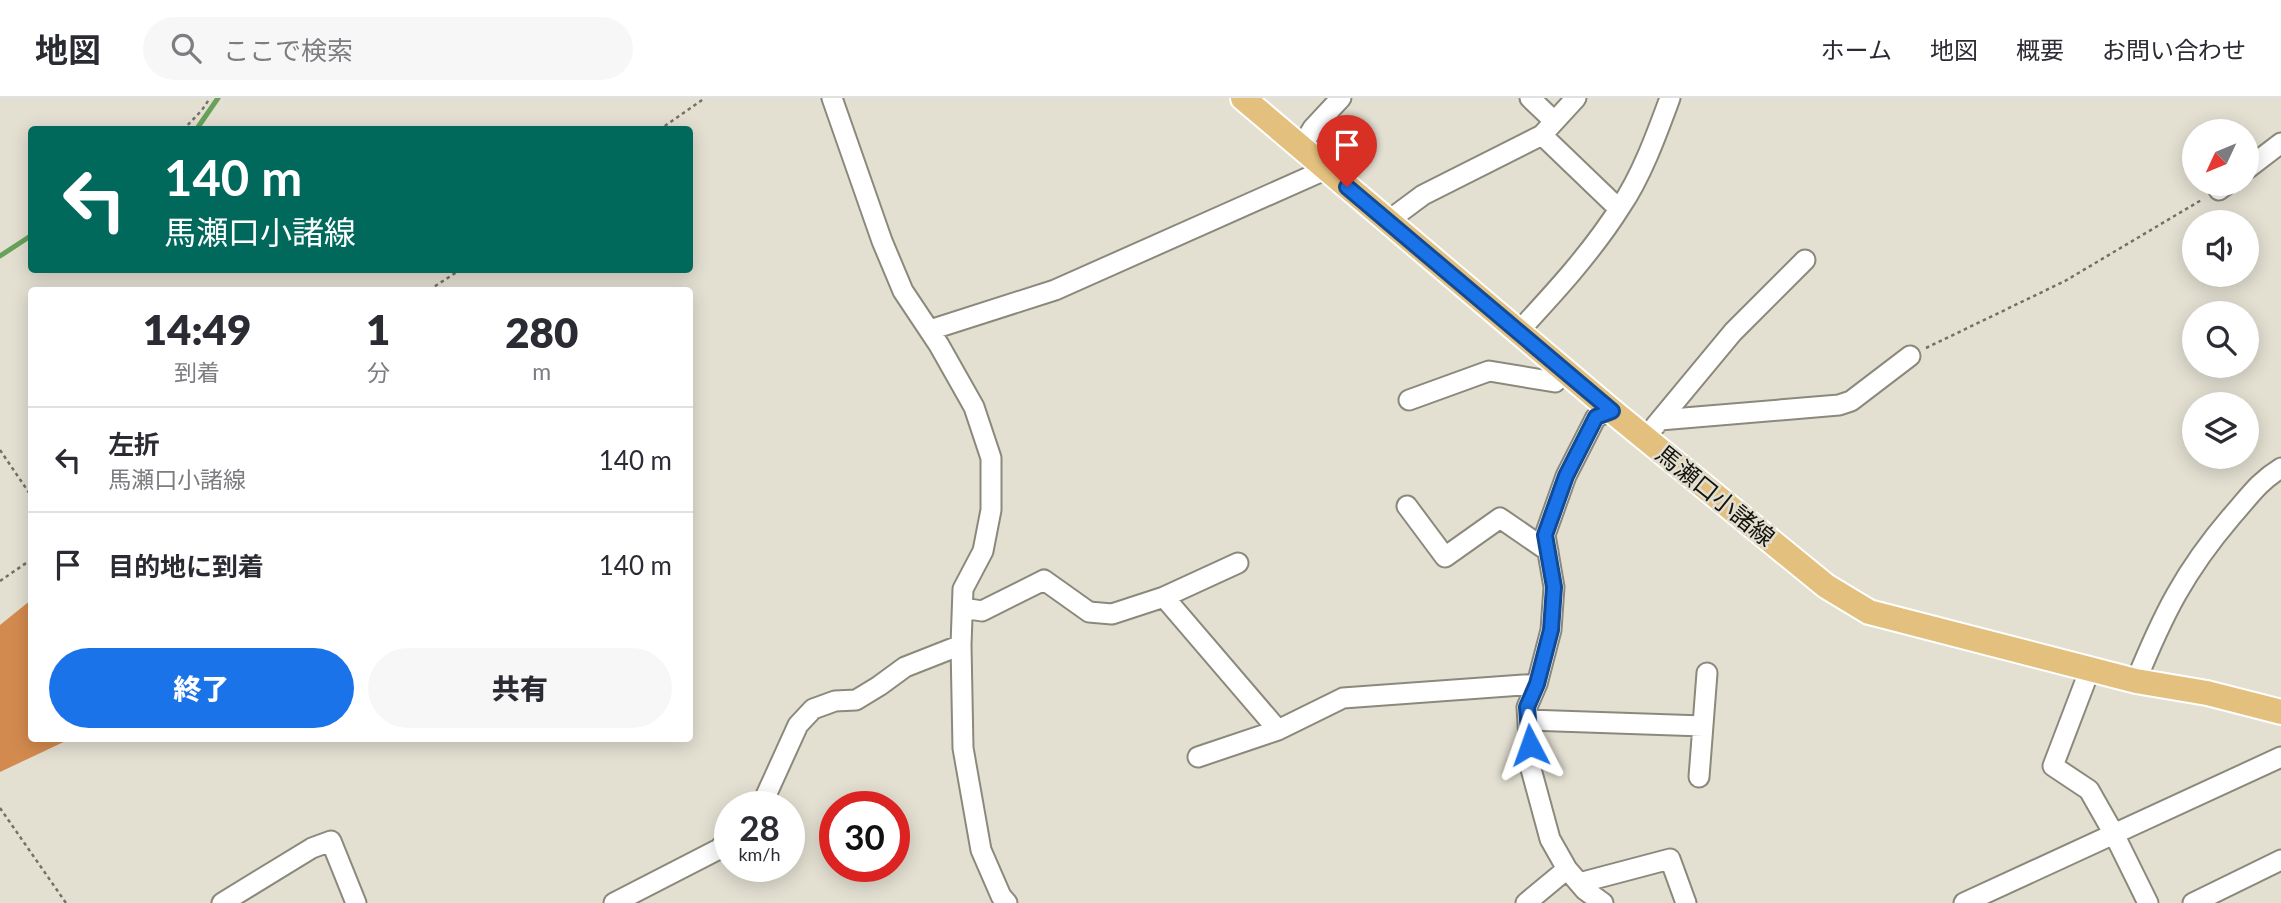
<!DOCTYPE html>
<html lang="ja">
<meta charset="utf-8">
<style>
:root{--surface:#fff;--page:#f7f7f7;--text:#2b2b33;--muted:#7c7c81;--line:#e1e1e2;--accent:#1a73e8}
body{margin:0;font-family:Lato,"Noto Sans JP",sans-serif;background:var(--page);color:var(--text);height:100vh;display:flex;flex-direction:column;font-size:26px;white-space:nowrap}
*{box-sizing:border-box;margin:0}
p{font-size:23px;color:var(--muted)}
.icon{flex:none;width:38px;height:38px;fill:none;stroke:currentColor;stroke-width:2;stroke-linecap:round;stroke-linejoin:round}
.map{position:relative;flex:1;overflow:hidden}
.drawer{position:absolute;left:28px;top:189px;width:665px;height:455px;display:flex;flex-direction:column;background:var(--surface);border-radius:7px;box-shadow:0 4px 18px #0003}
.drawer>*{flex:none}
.top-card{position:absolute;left:28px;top:28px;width:665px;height:147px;border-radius:7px;box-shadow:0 4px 18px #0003;background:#00695c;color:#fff;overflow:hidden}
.needle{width:46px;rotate:226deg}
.tools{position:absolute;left:2182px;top:21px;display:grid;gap:14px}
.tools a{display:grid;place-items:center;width:77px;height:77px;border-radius:50%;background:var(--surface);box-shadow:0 4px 18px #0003;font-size:35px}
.speed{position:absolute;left:714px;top:693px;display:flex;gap:14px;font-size:35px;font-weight:700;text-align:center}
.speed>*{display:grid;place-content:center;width:91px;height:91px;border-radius:50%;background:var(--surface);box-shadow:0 4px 18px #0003;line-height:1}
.speed small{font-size:18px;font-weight:400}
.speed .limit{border:10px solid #d22;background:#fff;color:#111}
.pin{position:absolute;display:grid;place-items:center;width:60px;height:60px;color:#fff;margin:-72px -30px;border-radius:50% 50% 50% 0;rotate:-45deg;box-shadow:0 0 7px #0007}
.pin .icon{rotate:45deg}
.me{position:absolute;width:77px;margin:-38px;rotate:356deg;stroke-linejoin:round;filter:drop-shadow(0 0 5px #0008)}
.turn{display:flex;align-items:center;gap:24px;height:147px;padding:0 21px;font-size:32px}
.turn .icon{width:91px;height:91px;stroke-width:2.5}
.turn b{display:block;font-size:49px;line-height:60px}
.eta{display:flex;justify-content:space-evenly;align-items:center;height:119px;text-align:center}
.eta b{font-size:42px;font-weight:800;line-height:49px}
.primary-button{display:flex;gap:14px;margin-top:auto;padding:14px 21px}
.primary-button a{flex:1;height:80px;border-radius:42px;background:var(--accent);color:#fff;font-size:28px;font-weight:800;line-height:80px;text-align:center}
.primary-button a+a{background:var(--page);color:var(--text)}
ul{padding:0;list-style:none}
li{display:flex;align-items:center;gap:21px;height:105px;padding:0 21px;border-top:2px solid var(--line)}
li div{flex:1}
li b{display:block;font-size:26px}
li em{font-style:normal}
header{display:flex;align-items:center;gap:42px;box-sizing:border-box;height:98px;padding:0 35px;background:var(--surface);border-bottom:2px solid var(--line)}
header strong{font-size:33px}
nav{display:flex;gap:38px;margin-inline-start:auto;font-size:24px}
.search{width:490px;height:63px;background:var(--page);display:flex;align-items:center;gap:18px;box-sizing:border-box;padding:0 24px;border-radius:38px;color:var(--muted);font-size:26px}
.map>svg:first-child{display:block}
.forest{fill:#d38a4e}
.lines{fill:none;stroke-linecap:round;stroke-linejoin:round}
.stream{stroke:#68a15a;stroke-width:5}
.minor-casing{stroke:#8b897b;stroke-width:23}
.major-casing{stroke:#fff;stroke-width:28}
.path{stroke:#727067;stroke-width:2.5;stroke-dasharray:3.5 3.5;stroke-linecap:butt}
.minor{stroke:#fff;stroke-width:19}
.major{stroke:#e3c07d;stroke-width:24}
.route-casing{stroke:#114b97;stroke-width:18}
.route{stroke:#1a73e8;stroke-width:12}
.labels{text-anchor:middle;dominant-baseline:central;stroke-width:5;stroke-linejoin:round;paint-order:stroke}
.street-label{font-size:24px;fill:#14130e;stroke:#e3e0d2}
</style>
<header>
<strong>地図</strong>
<div class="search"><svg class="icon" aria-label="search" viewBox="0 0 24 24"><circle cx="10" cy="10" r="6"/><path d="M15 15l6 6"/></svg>ここで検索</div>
<nav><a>ホーム</a><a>地図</a><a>概要</a><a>お問い合わせ</a></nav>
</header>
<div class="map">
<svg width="2281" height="805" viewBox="0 0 2281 805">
<rect width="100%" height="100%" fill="#e3e0d2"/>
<path class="forest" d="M31 502 32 640 70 641 0 674V527Z"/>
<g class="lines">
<path class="stream" d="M196 32 218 0
M0 158 32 137"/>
<defs>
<path id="minor" d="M832 0 882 143 903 193 939 247 974 309 991 360V412L983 453 963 491 961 547 963 650 981 752 1001 798 1007 805
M1530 0 1554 23
M1542 37 1619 111
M1301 50 1313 30 1341 0
M2247 71 2281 45
M2219 92 2227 86
M1388 123 1423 97 1542 37 1576 0
M930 232 1055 192 1327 71
M1519 233C1555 194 1592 154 1621 108 1642 77 1657 35 1670 0
M1409 302 1489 273 1555 284 1565 273
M1660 322 1839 307 1851 303 1910 258
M1655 328 1733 234 1805 162
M1407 408 1445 459 1500 420 1548 453
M1164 499 1238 465
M963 510 982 513 1044 482 1089 514 1112 516 1164 499 1278 632
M2090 571 2053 668 2089 692 2114 736 2148 805
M2136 583C2163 517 2184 474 2231 419 2249 399 2258 384 2281 370
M1528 622 1703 628
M1198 659 1278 632 1343 600 1537 586
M1699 679 1707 575
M759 709 763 704 798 627 813 611 835 603 856 602 879 588 905 569 961 547
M1579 785 1670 761 1686 805
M222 805 312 750 331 743 356 805
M614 805 719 751 730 739
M1526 805 1567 771
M1603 805 1585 792 1567 771 1550 741 1531 671 1527 609 1537 586 1551 532 1554 489 1545 437 1566 378 1596 319 1612 313
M1964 805 2281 659
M2193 805 2281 762"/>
<path id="major" d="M1243 0 1612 313 1826 488 1869 514 2136 583 2207 595 2281 614"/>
</defs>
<use href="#minor" class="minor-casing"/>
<use href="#major" class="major-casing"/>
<path class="path" d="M183 32 202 12 210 0
M659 32 705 0
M429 192 460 172
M1926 250 2065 183 2203 101
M0 352 32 399
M0 483 32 461
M0 710 66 805"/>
<use href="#minor" class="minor"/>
<use href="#major" class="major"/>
</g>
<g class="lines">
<defs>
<path id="route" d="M1347 89 1612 313 1596 319 1566 378 1545 437 1554 489 1551 532 1537 586 1527 609 1530 647"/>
</defs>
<use href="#route" class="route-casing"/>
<use href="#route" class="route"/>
</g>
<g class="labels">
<g class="street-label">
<text transform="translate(1716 397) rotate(39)">馬瀬口小諸線</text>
</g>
</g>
</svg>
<div class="tools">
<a><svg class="needle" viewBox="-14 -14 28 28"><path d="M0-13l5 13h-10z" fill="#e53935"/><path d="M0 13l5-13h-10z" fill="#7c7c81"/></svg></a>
<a><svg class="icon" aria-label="sound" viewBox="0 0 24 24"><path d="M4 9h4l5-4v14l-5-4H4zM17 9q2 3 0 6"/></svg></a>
<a><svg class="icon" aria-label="search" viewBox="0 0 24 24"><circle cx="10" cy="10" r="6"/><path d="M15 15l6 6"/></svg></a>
<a><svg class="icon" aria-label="layers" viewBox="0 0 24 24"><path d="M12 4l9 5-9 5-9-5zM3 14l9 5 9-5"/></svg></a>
</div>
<div class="speed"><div>28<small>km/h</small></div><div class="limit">30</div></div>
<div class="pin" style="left:1347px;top:89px;background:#d93025"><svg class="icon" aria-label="arrive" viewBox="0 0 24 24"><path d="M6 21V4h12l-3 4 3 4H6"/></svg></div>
<svg class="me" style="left:1530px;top:647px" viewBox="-20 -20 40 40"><path d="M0-17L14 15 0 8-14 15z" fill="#1a73e8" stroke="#fff" stroke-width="4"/></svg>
<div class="top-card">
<div class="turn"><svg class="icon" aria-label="left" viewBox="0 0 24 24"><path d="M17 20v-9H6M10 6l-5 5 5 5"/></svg><div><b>140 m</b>馬瀬口小諸線</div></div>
</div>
<section class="drawer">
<div class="eta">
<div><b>14:49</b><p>到着</p></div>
<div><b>1</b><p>分</p></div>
<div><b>280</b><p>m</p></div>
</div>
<ul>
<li><svg class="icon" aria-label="left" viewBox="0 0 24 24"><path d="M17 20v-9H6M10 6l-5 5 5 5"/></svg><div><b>左折</b><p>馬瀬口小諸線</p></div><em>140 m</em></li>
<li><svg class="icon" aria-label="arrive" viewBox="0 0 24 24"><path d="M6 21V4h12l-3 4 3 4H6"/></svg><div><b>目的地に到着</b></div><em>140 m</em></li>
</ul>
<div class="primary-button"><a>終了</a><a>共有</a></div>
</section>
</div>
